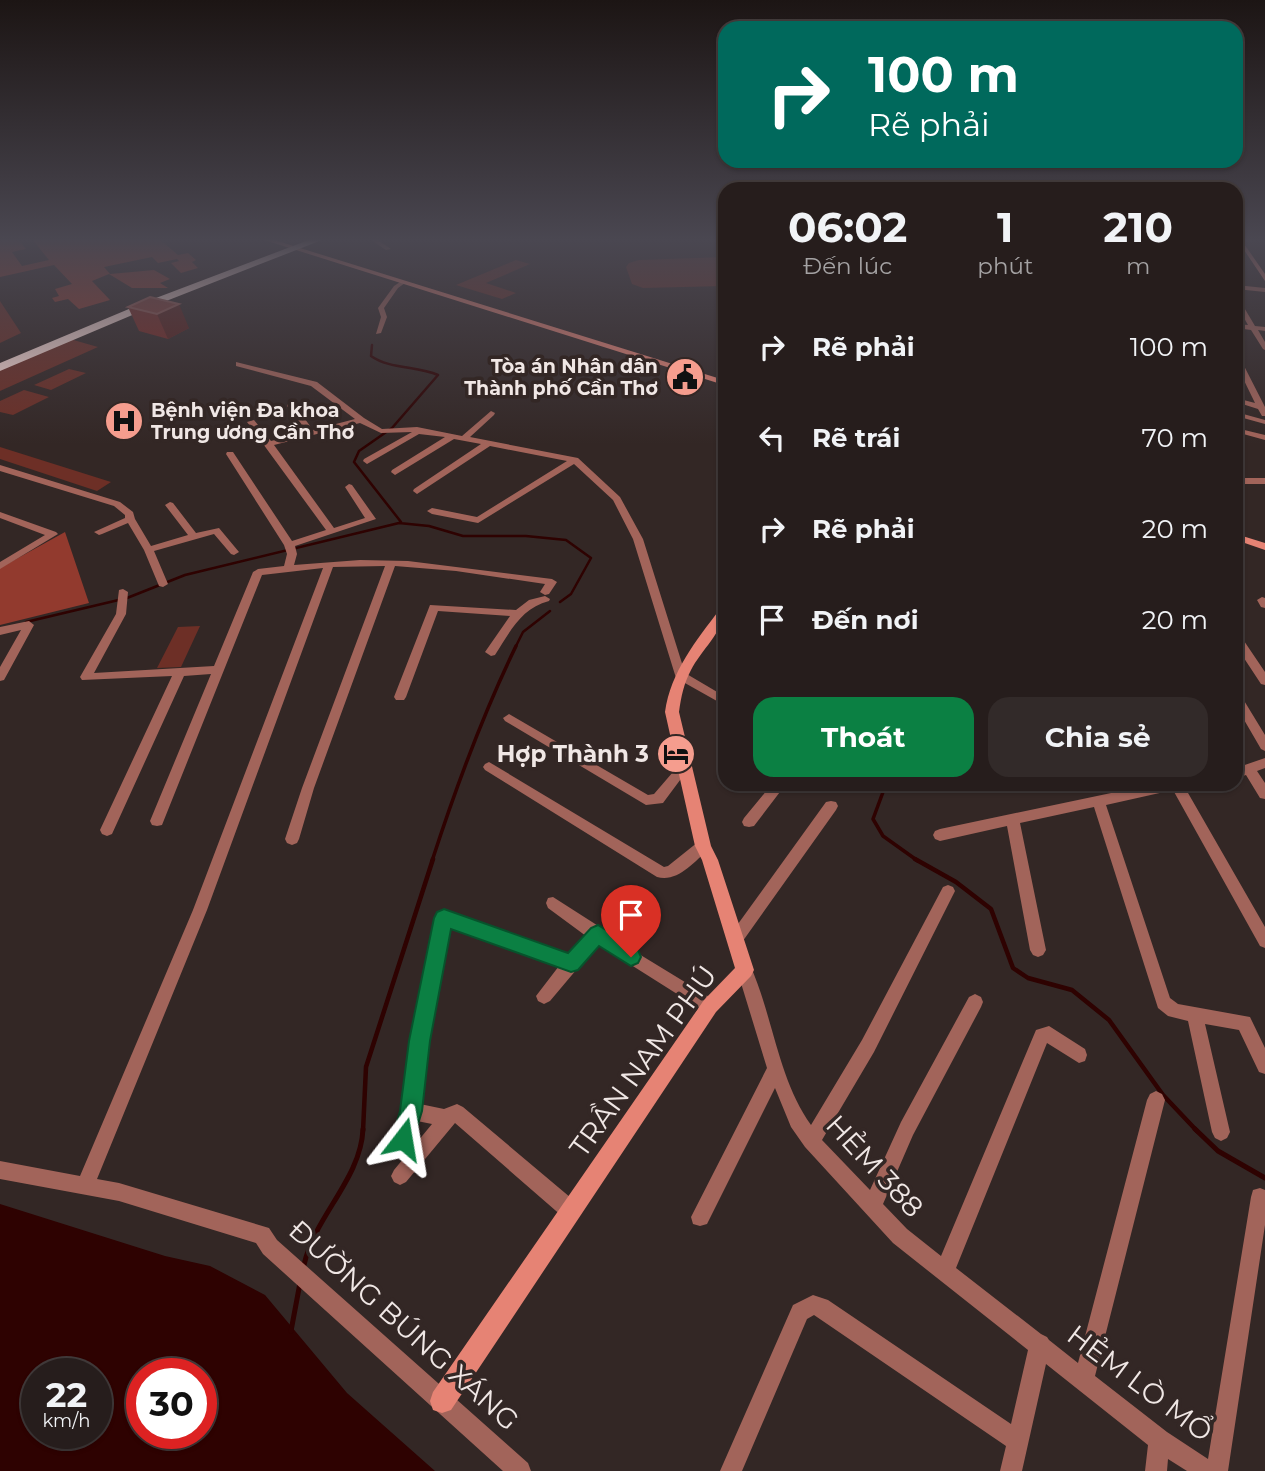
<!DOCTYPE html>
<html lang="vi">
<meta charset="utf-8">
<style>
:root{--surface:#261d1c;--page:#322a29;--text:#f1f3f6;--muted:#a4a2a3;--line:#423b3b;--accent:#0b8043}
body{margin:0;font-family:Montserrat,sans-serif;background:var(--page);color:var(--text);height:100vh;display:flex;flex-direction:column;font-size:26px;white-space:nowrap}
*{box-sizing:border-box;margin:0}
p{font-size:23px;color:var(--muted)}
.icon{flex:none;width:38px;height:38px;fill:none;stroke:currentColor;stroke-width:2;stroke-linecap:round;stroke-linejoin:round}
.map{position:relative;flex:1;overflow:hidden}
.side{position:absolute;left:718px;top:182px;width:525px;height:609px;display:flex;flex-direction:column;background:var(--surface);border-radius:21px;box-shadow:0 2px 5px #0004,0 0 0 2px var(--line)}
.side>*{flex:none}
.hud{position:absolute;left:718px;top:21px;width:525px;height:147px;border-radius:21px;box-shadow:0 2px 5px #0004,0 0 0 2px var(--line);background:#00695c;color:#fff;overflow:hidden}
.speed{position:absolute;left:21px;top:1358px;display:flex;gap:14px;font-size:35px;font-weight:700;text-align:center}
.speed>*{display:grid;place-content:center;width:91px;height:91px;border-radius:50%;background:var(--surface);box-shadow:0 2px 5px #0004,0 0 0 2px var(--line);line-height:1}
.speed small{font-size:18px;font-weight:400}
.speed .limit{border:10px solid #d22;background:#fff;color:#111}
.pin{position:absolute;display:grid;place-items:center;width:60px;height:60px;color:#fff;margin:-72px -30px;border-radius:50% 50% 50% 0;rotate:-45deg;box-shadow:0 0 7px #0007}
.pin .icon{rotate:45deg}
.me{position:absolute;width:77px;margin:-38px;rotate:14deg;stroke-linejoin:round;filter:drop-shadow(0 0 5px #0008)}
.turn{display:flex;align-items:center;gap:24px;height:147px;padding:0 35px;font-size:32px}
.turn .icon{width:91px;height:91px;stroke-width:2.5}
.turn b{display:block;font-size:49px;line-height:60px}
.eta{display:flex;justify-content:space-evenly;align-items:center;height:119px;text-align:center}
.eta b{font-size:42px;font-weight:700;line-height:49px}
.cta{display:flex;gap:14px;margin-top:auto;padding:14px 35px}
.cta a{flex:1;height:80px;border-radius:21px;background:var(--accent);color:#fff;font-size:28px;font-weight:700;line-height:80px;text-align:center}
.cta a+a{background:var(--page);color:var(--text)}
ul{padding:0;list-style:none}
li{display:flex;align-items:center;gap:21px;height:91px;padding:0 35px}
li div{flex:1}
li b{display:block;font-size:26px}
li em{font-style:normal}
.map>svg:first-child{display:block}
.green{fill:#6d2f26}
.forest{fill:#923a2e}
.water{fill:#2e0201;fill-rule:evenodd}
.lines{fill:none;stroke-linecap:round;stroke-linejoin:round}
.stream-far3{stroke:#2e0201;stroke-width:2.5}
.stream-far2{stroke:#2e0201;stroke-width:3.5}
.stream-far1{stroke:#2e0201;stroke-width:4.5}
.stream{stroke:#2e0201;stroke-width:5}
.street{fill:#a2645a;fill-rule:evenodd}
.secondary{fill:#e68374;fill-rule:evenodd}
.highway{fill:#fbdbd5;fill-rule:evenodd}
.wall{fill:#7b2821}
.shaded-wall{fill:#591f1a}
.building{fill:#873d36;stroke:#985851;stroke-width:2}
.route{fill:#0b8043;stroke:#07532c;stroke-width:2}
.labels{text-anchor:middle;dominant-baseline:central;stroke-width:7;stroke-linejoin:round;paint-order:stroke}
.far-poi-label{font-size:19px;font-weight:bold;fill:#f0e7e5;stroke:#332725;text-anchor:end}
.poi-label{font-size:23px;font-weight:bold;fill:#f0e7e5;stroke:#332725;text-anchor:end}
.near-street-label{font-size:28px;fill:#f0e7e5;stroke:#332725}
</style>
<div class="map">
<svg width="1265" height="1471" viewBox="0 0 1265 1471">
<rect width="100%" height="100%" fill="#332725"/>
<path class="green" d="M724 257V286L643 288 632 284 626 267 629 263 639 260Z
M516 260 530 264 486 283 516 293 502 299 456 285Z
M0 301 21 333 0 343Z
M70 339 98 347 0 391V370Z
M69 369 86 373 51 390 34 385Z
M24 390 49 397 13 415 0 412V401Z
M0 447 111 482 97 491 0 459Z
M200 626 181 667 157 668 178 627Z"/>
<path class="forest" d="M0 238H17L26 249 12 252 22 266 49 260 31 238H158L178 255 188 253 196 260 192 262 198 268 181 273 171 263 179 261 177 259 158 263 152 257 104 267 110 274 154 270 170 279 160 283 168 288H132L109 274 92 281 110 300 79 309 68 299 55 302 52 298 59 296 55 289 72 284 54 265 0 277Z
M65 532 89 603 0 625V568Z"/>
<path class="water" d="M0 1204 165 1256 210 1266 265 1295 347 1393 435 1471H0ZM37 1374H96V1433H37ZM142 1374H201V1433H142Z"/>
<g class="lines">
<path class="stream-far3" d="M372 345 371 356C389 369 417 366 438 375L392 428 359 451 354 462 401 522
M26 622 127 598 185 575 399 523 429 526 463 536H526L566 540 591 558 571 594 560 602
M515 648 523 632 550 611"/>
<path class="stream-far2" d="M886 784 873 819 883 836 918 861
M432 861C456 787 482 716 516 646"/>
<path class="stream-far1" d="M915 859 956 882 991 909 1013 968 1028 978 1072 990 1109 1020 1163 1095 1197 1131
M363 1131 366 1067 433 859"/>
<path class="stream" d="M1195 1129 1218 1151 1265 1178
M304 1265C314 1217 361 1179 363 1129
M291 1331 300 1283"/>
<path class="street" d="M368 238H375L391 249 386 250Z
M400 282 405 283 398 288 384 308 387 317 381 333 376 334 381 317 378 308 394 286Z
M1236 285 1265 288V292L1236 289Z
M1236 297 1239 299 1255 326 1265 327V331L1258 330 1265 342V350L1263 349 1251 330 1236 328V324L1248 325 1236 304Z
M1236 356 1240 358 1265 407V416H1262L1258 409 1236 402V398L1255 403 1236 364Z
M236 362 317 382 364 418 382 429 417 427 462 436 491 411 495 413 494 415 470 437 578 458 620 497 643 539 685 673 724 696V705L676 678 633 539 613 500 574 464 478 523 432 514 427 511 432 508 477 517 567 461 490 446 417 494 413 491 414 489 481 444 454 439 395 475 391 472 392 470 445 437 419 434 367 464 363 461 364 459 412 432 381 433 360 423 274 445 334 528 365 518 345 487 349 484 352 485 376 519 295 546 297 554 294 565 360 560 408 561 552 579 557 582 549 594 545 595 540 592 545 584 456 571 395 566 314 788 299 839 297 843 292 845 287 843 285 839 302 788 385 566 333 567 207 910 97 1179 119 1183 269 1228 277 1240 528 1463 531 1471H503L263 1254 256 1243 119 1201 0 1179V1161L80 1176 193 910 323 568 262 575 162 825 157 826 152 825 150 821 211 674 184 676 112 834 107 836 102 834 100 830 172 676 82 680 80 677 116 614 119 590 123 589 128 592 126 614 94 673 214 666 253 572 258 569 284 566 287 554 284 545 226 454 227 452H233L292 541 326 530 247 422 254 420 271 441 306 432 287 406 288 404H294L313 430 355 419 311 386 236 366Z
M1236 412 1265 420V424L1236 416Z
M1236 428 1265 435V440L1236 432Z
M0 465 120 502 133 512 135 519 151 546 188 535 165 505 170 502 173 503 196 533 219 528 239 552 234 555 231 554 214 534 154 551 168 584 163 587 159 586 144 550 128 523 102 534 99 535 94 532 125 518V515L114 506 0 471Z
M1236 478H1265V484H1236Z
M0 512 56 532 58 534 0 569V562L45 535 0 518Z
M545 596 550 599 549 601C521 608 510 632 495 655L491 656 485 652 510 616 438 611 406 697 404 700H396L394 697 430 605 516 610 529 600Z
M1262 597 1265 598V608L1261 607 1257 600Z
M29 621 34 625 4 680 0 681V667L21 630 0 635V627Z
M1236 634 1240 635 1265 672V685L1261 684 1236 646Z
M1236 693 1240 694 1265 735V751L1261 749 1236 706Z
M509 714 648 795 654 794 679 765H687L689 768 663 803 646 805 505 721 503 718Z
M1265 758V768L1257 771 1265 783V799L1260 798 1246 775 1236 778V768Z
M489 762 664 867 668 866 698 842 703 840 708 842 710 846 708 850C694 862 677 883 657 877L485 770 483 767 485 764Z
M772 784H786L754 826 749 827 744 826 742 822 744 818Z
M1154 784H1184V786L1265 927V948L1260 946 1173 790 1106 805 1170 998 1178 1004 1250 1017 1265 1048V1074L1259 1072 1239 1030 1205 1024 1230 1132 1227 1138 1221 1141 1215 1138 1212 1132 1188 1021 1168 1016 1158 1008 1094 807 1020 823 1046 950 1043 955 1038 957 1033 955 1030 950 1007 826 940 841 935 839 933 835 935 831 940 829Z
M831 801 836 802 838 806 836 810 740 945 735 947 730 945 727 940 730 935 826 802Z
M948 885 953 887 955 891 953 895 874 1052 822 1140 870 1190 901 1122 969 997 975 994 981 997 983 1002 981 1007 913 1135 883 1204 907 1229 941 1256 1036 1030 1049 1026 1085 1049 1087 1055 1085 1061 1079 1063 1047 1043 956 1268 1041 1334 1047 1337 1049 1340 1078 1363 1147 1100 1150 1094 1156 1091 1162 1094 1165 1100 1095 1376 1167 1432 1208 1459 1251 1197 1253 1190 1260 1188 1265 1190V1225L1228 1471H1187L1168 1459 1167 1471H1145L1148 1445 1046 1364 1022 1471H1000L1006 1446 814 1315 807 1319 742 1471H720L793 1305 813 1295 828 1300 1011 1424 1028 1350 893 1243 805 1147 791 1127 775 1088 707 1224 700 1226 693 1224 691 1217 767 1068 737 970 740 965 745 963 750 965C773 1016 778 1079 811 1125L862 1040 943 887Z
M553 897 603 929 616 940 716 1001 718 1006 716 1011 710 1014 704 1011 598 944 550 1001 544 1004 538 1001 536 996 559 966 450 927 428 1041 420 1104 444 1109 457 1104 463 1107 577 1203 579 1210 577 1217 570 1219 563 1217 455 1123 406 1182 400 1185 394 1182 391 1176 394 1170 432 1124 417 1121 409 1145 403 1148 397 1145 394 1139 402 1111 412 1041 439 913 444 911 568 955 586 936 548 908 546 903 548 898Z"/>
<path class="secondary" d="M258 238H268L724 380V385Z
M1236 238H1240L1265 274V281Z
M1236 534 1265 543V550L1236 540Z
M724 608C726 629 701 650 691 670 684 683 681 697 679 712L711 846 718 860 754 970 751 976 716 1012 451 1410 442 1413 433 1410 430 1401 433 1392 704 1000 735 968 702 860 695 846 665 712C671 671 696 641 720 609Z"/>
<path class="highway" d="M314 238H327L156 305 0 371V363L148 301Z"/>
</g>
<path class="wall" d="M150 297 189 328 168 339 139 331 128 307Z"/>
<path class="shaded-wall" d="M179 304 189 328 168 339 157 314Z"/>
<path class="building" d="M150 297 179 304 157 314 128 307Z"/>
<linearGradient id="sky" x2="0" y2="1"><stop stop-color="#1c1514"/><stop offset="0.54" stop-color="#4a4751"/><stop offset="1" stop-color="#4a4751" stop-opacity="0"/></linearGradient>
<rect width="1265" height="444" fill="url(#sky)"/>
<path class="route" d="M444 909 568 953 591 928 598 925 638 950 641 957 638 963 631 966 599 946 578 970 571 972 451 929 430 1041 422 1111 411 1147 403 1150 395 1147 392 1139 400 1111 409 1041 434 918 437 912Z"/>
<defs>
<symbol id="civic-disc" viewBox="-11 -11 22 22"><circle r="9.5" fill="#f59d8e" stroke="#332725"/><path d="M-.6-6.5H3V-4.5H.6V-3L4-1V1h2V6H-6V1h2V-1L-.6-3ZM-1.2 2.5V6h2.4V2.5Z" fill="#111"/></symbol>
<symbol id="hospital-disc" viewBox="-11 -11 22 22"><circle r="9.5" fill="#f59d8e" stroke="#332725"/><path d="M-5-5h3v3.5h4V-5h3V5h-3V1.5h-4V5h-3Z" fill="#111"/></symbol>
<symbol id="hotel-disc" viewBox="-11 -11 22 22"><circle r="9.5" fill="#f59d8e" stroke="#332725"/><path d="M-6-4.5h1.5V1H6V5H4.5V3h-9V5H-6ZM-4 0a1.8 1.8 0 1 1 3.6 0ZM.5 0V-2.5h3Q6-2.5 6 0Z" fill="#111"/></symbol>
</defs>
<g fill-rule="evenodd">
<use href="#civic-disc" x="663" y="355" width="44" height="44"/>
<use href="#hospital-disc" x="102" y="399" width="44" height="44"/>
<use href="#hotel-disc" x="654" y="732" width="44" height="44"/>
</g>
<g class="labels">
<g class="far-poi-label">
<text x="658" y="366">Tòa án Nhân dân<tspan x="658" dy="22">Thành phố Cần Thơ</tspan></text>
<text x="151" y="410" text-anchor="start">Bệnh viện Đa khoa<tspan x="151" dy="22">Trung ương Cần Thơ</tspan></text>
</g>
<g class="poi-label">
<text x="649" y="754">Hợp Thành 3</text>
</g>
<g class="near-street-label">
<text transform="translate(643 1061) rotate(-54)">TRẦN NAM PHÚ</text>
<text transform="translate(875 1166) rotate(47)">HẺM 388</text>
<text transform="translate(404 1325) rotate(42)">ĐƯỜNG BÚNG XÁNG</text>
<text transform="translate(1140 1383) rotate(37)">HẺM LÒ MỔ</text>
</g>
</g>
</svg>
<div class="speed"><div>22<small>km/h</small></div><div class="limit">30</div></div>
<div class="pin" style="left:631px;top:957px;background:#d93025"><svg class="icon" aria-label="arrive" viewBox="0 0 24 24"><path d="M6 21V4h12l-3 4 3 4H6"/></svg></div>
<svg class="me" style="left:403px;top:1139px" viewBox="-20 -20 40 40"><path d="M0-17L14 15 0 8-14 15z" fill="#0b8043" stroke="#fff" stroke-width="4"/></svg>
<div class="hud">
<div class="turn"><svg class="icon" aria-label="right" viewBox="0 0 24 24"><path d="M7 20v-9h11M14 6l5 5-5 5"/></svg><div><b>100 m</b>Rẽ phải</div></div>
</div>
<section class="side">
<div class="eta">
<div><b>06:02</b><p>Đến lúc</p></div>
<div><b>1</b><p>phút</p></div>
<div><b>210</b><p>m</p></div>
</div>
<ul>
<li><svg class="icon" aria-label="right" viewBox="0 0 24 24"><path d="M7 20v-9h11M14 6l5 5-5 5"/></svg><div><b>Rẽ phải</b></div><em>100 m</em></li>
<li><svg class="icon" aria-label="left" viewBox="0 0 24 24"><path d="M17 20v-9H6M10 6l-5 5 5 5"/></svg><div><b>Rẽ trái</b></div><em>70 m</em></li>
<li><svg class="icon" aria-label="right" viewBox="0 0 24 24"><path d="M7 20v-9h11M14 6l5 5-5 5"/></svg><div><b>Rẽ phải</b></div><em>20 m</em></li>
<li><svg class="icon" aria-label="arrive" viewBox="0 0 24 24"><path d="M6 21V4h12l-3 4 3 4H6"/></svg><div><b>Đến nơi</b></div><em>20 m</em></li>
</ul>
<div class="cta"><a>Thoát</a><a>Chia sẻ</a></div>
</section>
</div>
